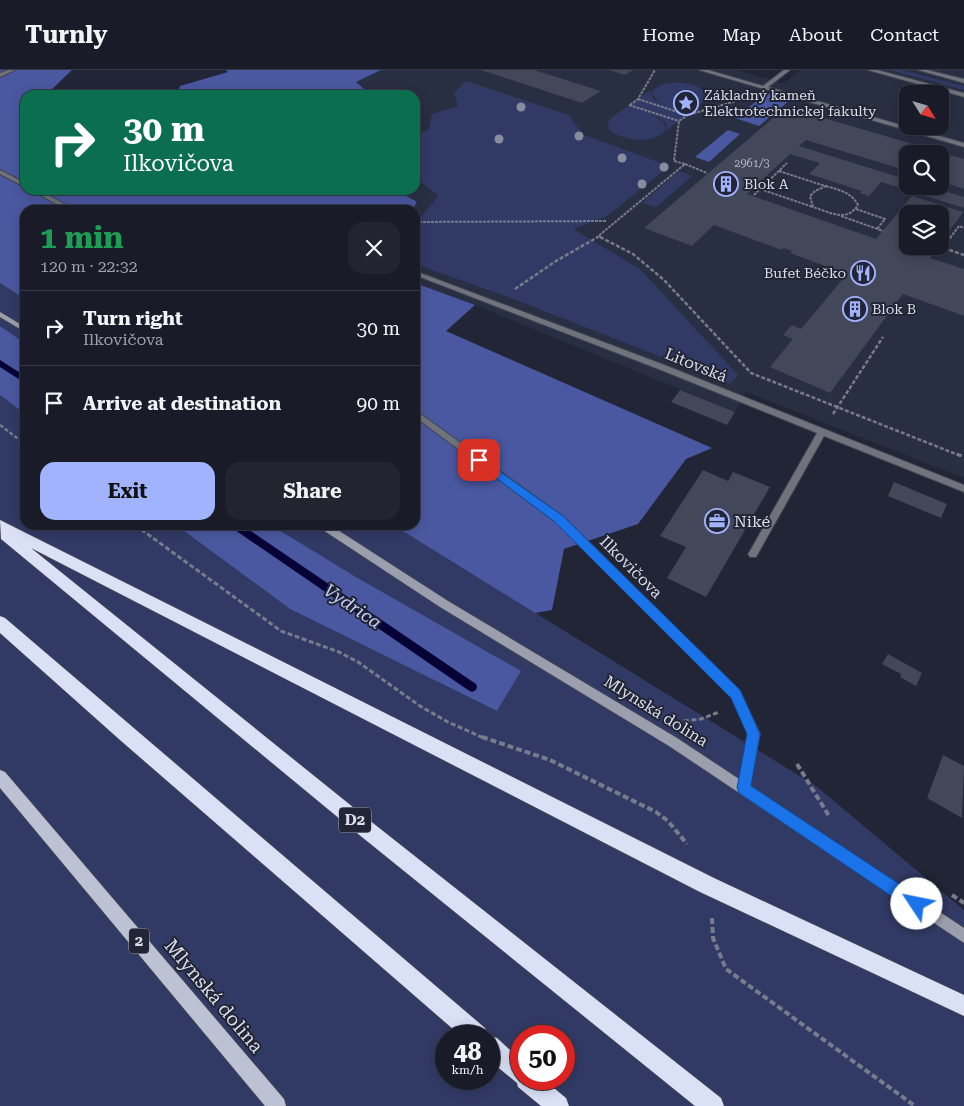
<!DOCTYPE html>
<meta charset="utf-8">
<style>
:root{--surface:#191c28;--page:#222530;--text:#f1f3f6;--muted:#9fa1a8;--line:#373a45;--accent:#a1b3fd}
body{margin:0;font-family:"Roboto Serif",serif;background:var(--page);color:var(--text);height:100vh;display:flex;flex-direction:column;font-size:19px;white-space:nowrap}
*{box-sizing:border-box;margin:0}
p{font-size:16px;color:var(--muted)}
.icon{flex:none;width:28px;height:28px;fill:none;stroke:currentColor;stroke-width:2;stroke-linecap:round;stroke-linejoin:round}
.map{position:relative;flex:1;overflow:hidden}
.panel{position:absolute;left:20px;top:135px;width:400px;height:325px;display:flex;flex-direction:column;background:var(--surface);border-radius:15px;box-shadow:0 2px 12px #0003,0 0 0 1px var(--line)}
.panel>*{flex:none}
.banner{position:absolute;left:20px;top:20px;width:400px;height:105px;border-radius:15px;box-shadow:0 2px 12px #0003,0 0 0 1px var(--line);background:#0b6e4f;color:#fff;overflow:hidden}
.needle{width:32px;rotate:127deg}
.fabs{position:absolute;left:899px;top:15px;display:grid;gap:10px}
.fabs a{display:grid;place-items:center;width:50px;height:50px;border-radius:10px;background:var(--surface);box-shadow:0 2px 12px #0003,0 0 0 1px var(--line);font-size:25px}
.speed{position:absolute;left:435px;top:955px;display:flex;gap:10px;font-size:25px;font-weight:700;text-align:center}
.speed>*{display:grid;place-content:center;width:65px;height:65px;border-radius:50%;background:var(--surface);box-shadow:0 2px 12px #0003,0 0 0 1px var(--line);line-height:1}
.speed small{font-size:12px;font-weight:400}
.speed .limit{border:8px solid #d22;background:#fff;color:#111}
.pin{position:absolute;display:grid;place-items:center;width:42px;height:42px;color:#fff;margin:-21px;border-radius:10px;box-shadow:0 2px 8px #0006}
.me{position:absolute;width:55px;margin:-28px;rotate:304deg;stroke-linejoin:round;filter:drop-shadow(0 0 4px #0008)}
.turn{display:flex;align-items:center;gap:18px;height:105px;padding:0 20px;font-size:22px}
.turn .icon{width:65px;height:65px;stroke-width:2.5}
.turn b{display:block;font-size:35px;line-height:42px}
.round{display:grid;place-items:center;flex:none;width:52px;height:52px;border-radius:15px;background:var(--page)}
.summary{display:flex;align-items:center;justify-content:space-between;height:85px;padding:0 20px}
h1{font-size:30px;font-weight:700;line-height:38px;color:#1e9e55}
.button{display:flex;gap:10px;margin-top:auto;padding:10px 20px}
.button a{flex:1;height:58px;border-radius:15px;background:var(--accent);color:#111;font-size:20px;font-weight:700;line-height:58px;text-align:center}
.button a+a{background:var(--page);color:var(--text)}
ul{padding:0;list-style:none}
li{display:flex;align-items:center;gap:15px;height:75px;padding:0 20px;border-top:1px solid var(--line)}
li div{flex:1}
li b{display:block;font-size:19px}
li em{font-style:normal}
header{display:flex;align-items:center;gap:30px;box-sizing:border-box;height:70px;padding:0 25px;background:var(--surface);border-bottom:1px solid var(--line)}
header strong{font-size:24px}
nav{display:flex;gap:28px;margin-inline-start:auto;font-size:18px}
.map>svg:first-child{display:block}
.built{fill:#292f43;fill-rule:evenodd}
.green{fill:#313a65;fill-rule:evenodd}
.forest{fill:#4a58a1}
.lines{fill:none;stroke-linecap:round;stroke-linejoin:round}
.stream{fill:#060235;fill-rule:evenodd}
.building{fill:#424759}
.lane-casing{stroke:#3f4252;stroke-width:2}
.street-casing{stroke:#3f4252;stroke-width:2}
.secondary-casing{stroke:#3f4252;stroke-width:2}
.primary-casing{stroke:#3f4252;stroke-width:2}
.highway-casing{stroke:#3f4252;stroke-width:2}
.path-far3{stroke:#787c8a;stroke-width:2;stroke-dasharray:3 1;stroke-linecap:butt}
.path-far2{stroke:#787c8a;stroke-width:2.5;stroke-dasharray:4 2;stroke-linecap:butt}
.path-far1{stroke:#787c8a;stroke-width:3;stroke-dasharray:5 2.5;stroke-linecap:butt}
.path{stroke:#787c8a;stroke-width:4;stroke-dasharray:6 3;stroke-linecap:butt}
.lane{fill:#70737b;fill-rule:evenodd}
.street{fill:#70737b;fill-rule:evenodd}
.secondary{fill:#9b9fad;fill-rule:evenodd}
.primary{fill:#bcc1d3;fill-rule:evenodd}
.highway{fill:#dae0f6;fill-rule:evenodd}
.tree{fill:#878c9f}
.route{fill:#1a73e8;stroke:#114b97}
.labels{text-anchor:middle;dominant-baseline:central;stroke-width:4;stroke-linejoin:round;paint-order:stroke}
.far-number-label{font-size:11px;fill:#b4b8c4}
.far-poi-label{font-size:14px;fill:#dadde8;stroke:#212535;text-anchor:start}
.shield{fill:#212535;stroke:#a2a6b2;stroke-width:1}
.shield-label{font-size:15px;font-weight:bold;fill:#dadde8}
.street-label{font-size:16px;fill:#dadde8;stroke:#212535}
.poi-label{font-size:16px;fill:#dadde8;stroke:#212535;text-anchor:start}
.water-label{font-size:18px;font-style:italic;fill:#c3cef8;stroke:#212535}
.near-street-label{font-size:19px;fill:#dadde8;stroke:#212535}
</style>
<header>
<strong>Turnly</strong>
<nav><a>Home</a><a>Map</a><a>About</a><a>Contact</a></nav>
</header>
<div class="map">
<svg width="964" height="1036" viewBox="0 0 964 1036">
<rect width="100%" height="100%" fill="#212535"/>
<path class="built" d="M381 0H736L782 13 787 11 801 0H964V408L746 322 735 342 475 235 415 213V140H412L417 132 396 120H415V25H371L356 12ZM908 24H940V56H908ZM908 84H940V116H908ZM908 144H940V176H908Z"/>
<path class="green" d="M889 0H901L964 16V20Z
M466 11 568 45 584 65 669 96 606 147 573 159 640 199 738 305 730 314 514 229 415 194V153L439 126 415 107V65L429 60 432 44 458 36 454 23Z
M668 13C682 12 699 13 708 25L707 29 667 60C668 51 659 47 651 44 658 49 666 51 666 60 652 75 624 71 609 60L608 51 611 48 651 20C650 27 654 30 659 32L652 24V21L661 15Z
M679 101 692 106 656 137 642 133Z
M0 213 25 229V273L0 256Z
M0 325 25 344V455H176L290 539 497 641 520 601 356 507 271 455H393L816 716 964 840V1036H0ZM446 966H489V1009H446ZM521 966H564V1009H521Z"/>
<path class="forest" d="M0 0H72L46 25H25V120H396L417 132 412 140H25V229L0 213Z
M226 0H381L356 12 371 25H177L180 16 228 2Z
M767 23 790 30 759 56 735 48Z
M728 60 740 64 709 92 695 87Z
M415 213 475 235 446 261 712 378 686 389 638 454 564 479 552 540 535 543 393 455H415Z
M0 256 25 273V344L0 325Z
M176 455H271L356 507 521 601 497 641 290 539Z"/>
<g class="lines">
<path class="stream" d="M0 290 25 306V313L0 297Z
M230 455H242L476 614 477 617 476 620 472 622 468 620 232 458Z"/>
</g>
<path class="building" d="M481 0H534L601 21 582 33Z
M609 0H633L625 5Z
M786 37 964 89V119L940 111V84H908V101L806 70 799 76 908 110V116H928L964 127V138L881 112 869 126 860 123 862 121 809 104 820 93 790 84 747 124 876 169 912 126 963 142 940 174V144H908V176H938L930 188 964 199V246L903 224 830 323 770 297 793 269 783 265 792 255 801 259 847 204 790 183 792 181 783 178 782 180 714 155 692 176 644 158Z
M680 320 735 342 727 355 671 332Z
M703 400 728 411 733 402 770 417 706 527 667 508 686 477 660 466Z
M894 412 947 434 941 448 888 426Z
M888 584 922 603 916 616 900 607 901 604 882 594Z
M943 685 964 696 962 748 927 728Z"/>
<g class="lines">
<defs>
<path id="lane" d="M8 0H15L0 7V3Z
M699 0H708L763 16 784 0H790L768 17 964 73V77Z
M868 0H877L964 23V27Z
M918 0H927L964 9V13Z
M415 201 667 296 964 415V422L824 366 756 487H750L748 484 750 481 817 363 661 300 415 205Z"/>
<path id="street" d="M0 100 25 113V117L0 104Z
M31 120H39L75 140H67Z
M415 340 562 446 740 621 760 664 748 722 744 724 740 722 738 718 748 664 732 627 556 452 415 347Z"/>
<path id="secondary" d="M0 242 25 257V262L0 247Z
M318 455H330L448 531 677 668 964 858V873L669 676 440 537 320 458Z"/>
<path id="primary" d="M0 700 5 702 284 1029 286 1036H265L0 718Z"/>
<path id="highway" d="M0 450 714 808 964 925V946L700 822 31 478 364 746 721 1028 724 1036H695L352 759 1 469Z
M0 546 5 548 485 958 488 966 497 968 521 990V1009H543L566 1028 569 1036H541L518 1017 517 1013 489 990V966H461L120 670 0 563Z"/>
</defs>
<use href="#lane" class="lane-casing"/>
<use href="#street" class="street-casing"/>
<use href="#secondary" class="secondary-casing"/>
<use href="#primary" class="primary-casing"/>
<use href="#highway" class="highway-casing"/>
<path class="path-far3" d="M638 29 687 45
M629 35 679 51
M630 35 638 29 655 0
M685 94 707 103
M779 101 825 116
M826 116C839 120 851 122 858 135 847 153 829 142 813 137L810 126 815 121Z
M760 119 813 137
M754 125 787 93
M365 139 370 140
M856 139 885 149 877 159
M841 146 883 161
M415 152 606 151
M599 166 603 168
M596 168 685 94 674 91 679 51 688 45 736 31
M950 168 959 156 964 158"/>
<path class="path-far2" d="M600 167 633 184 664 210 751 303 961 386
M938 176 964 185
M943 178 951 167
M515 219 556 191 598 167
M833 344 883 267
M0 355 25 374"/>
<path class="path-far1" d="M957 384 964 387
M135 455 281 561 339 582 358 592 420 636 448 652 486 669
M684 651 701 649 719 642"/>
<path class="path" d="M482 667 550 690 656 742 668 751 687 774
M797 694 829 746
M952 825 964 833
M712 848 713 868 726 899 915 1036"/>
<use href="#lane" class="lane"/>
<use href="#street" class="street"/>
<use href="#secondary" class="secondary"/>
<use href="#primary" class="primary"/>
<use href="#highway" class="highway"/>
</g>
<g class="tree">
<circle cx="521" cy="37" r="4.5"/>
<circle cx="579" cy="66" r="4.5"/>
<circle cx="499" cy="69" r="4.5"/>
<circle cx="622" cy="88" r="4.5"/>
<circle cx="664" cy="97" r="4.5"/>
<circle cx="642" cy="114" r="4.5"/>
</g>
<path class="route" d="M479 387 563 446 740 620 760 664 751 716 922 829 924 834 922 840 917 842 912 840 739 723 737 718 747 664 731 628 555 452 476 393V388Z"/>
<defs>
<symbol id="sight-ring" viewBox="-11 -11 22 22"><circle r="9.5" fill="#212535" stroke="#a1b3fd" stroke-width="1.5"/><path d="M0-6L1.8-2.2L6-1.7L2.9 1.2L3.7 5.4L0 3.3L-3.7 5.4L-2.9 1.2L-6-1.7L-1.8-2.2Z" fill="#a1b3fd"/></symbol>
<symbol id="building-ring" viewBox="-11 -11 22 22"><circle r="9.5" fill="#212535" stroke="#a1b3fd" stroke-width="1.5"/><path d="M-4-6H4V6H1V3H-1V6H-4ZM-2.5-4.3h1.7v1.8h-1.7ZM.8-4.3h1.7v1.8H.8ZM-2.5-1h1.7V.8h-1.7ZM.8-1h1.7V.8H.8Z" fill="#a1b3fd"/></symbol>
<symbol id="restaurant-ring" viewBox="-11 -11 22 22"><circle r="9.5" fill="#212535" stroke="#a1b3fd" stroke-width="1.5"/><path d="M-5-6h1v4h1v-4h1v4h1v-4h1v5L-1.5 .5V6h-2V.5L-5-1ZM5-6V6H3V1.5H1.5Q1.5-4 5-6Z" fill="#a1b3fd"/></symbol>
<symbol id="office-ring" viewBox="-11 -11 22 22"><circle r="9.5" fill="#212535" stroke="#a1b3fd" stroke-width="1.5"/><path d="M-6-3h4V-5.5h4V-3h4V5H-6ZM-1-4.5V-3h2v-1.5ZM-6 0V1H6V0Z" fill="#a1b3fd"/></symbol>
</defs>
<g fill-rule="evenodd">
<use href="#sight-ring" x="672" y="19" width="28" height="28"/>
<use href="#building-ring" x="712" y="100" width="28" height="28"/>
<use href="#restaurant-ring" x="849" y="189" width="28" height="28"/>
<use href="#building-ring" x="841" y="225" width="28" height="28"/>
<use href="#office-ring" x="703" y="437" width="28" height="28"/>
</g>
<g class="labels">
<g class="far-number-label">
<text x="752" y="93">2961/3</text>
</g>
<g class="far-poi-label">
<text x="704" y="25">Základný kameň<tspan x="704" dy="16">Elektrotechnickej fakulty</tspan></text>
<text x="744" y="114">Blok A</text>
<text x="846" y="203" text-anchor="end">Bufet Béčko</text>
<text x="872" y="239">Blok B</text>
</g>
<g class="shield">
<rect x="339" y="737.5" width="32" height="25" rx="4"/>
<rect x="129" y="858.5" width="20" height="25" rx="4"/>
</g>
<g class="shield-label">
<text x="355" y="750">D2</text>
<text x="139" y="871">2</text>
</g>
<g class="street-label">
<text transform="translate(696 295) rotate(22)">Litovská</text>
<text transform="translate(631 497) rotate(45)">Ilkovičova</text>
<text transform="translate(656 641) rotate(32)">Mlynská dolina</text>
</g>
<g class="poi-label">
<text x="734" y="451">Niké</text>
</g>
<g class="water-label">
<text transform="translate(353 536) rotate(34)">Vydrica</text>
</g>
<g class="near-street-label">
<text transform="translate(214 926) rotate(50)">Mlynská dolina</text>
</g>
</g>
</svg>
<div class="fabs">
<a><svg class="needle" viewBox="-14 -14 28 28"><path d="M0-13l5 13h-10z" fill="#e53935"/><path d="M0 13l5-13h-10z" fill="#9fa1a8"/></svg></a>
<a><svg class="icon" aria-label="search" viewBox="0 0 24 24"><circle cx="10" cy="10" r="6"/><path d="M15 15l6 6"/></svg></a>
<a><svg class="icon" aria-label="layers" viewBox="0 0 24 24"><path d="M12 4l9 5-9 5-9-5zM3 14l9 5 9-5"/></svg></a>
</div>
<div class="speed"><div>48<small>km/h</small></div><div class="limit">50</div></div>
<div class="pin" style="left:479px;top:390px;background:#d93025"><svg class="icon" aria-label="arrive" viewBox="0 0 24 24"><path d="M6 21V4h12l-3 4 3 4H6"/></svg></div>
<svg class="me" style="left:917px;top:834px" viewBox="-20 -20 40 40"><circle r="19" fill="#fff"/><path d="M0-13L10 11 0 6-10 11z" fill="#1a73e8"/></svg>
<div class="banner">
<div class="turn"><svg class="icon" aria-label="right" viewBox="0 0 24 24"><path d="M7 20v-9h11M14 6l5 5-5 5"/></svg><div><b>30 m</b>Ilkovičova</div></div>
</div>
<section class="panel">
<div class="summary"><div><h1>1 min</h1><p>120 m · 22:32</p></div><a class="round"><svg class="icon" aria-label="close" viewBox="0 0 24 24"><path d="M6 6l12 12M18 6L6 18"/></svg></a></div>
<ul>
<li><svg class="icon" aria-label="right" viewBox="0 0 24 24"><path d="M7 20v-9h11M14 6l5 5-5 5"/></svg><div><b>Turn right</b><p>Ilkovičova</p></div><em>30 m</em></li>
<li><svg class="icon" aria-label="arrive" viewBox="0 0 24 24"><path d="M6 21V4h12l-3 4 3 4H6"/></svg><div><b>Arrive at destination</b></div><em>90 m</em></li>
</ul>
<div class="button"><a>Exit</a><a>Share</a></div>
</section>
</div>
